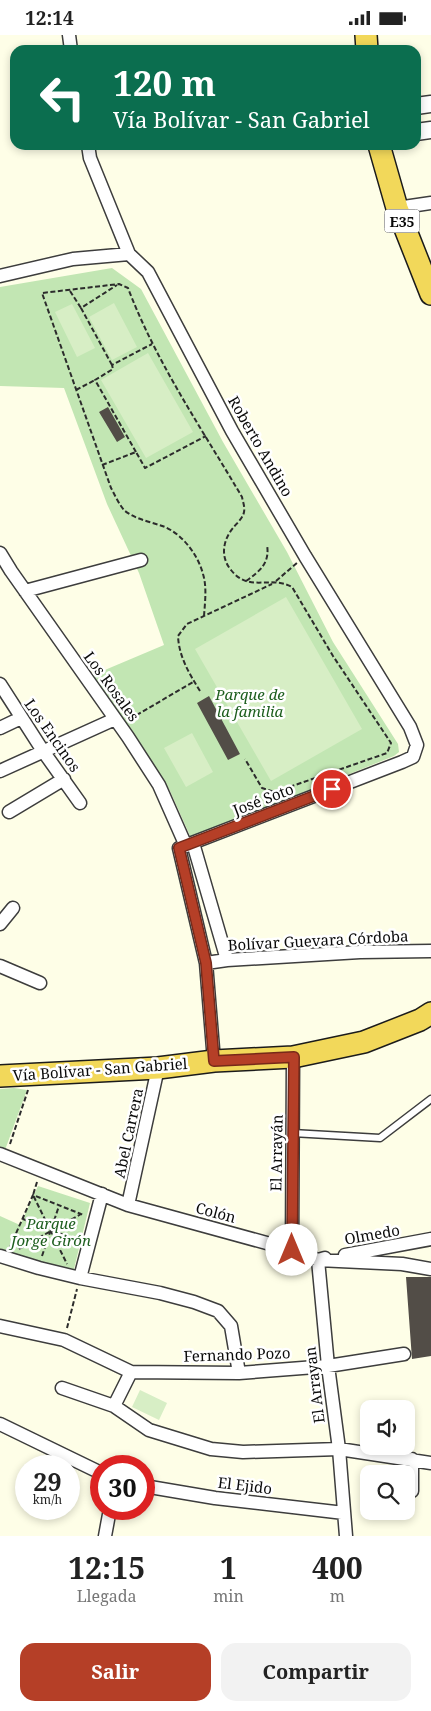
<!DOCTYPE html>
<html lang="es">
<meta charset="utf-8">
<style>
:root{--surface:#fff;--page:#f2f2f2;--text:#222;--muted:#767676;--accent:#b53f27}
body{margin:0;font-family:"Noto Serif",serif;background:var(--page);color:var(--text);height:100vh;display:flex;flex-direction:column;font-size:19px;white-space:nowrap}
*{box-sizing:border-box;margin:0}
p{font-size:16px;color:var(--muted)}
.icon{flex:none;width:28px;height:28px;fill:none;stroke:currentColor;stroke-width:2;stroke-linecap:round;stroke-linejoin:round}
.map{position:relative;height:1501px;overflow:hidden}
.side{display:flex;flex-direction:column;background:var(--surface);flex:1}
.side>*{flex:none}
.banner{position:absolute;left:10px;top:10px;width:411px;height:105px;border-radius:15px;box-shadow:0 2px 8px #0003;background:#0b6e4f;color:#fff;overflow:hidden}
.buttons{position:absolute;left:360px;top:1365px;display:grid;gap:10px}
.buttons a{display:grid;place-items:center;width:55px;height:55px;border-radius:10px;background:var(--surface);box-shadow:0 2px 8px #0003;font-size:25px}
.speed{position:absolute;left:15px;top:1420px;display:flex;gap:10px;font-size:25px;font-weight:700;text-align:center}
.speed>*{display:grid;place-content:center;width:65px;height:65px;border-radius:50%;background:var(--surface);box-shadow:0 2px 8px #0003;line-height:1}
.speed small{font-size:12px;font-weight:400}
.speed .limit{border:8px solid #d22;background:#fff;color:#111}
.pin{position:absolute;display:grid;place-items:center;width:42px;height:42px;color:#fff;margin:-21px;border:2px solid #fff;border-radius:50%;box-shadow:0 1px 5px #0007}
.me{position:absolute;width:55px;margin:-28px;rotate:0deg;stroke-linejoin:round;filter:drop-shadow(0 0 4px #0008)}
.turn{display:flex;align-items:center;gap:18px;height:105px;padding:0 20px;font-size:22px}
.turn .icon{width:65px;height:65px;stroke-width:2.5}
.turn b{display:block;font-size:35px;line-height:42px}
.eta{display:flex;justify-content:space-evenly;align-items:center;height:85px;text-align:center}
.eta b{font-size:30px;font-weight:700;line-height:35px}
.action{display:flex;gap:10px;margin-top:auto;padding:10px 20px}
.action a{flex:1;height:58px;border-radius:15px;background:var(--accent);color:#fff;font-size:20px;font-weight:700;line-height:58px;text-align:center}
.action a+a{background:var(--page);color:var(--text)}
.status{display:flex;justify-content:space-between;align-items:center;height:35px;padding:0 25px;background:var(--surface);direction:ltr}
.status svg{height:14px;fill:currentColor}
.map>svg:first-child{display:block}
.green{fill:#c2e6b3}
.pitch{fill:#d7eec5}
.building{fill:#524d47}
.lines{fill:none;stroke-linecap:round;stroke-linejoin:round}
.service-casing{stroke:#3d3d3d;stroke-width:9}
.minor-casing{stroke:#3d3d3d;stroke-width:15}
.tertiary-casing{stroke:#3d3d3d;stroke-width:19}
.trunk-casing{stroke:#1b1b1b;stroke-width:24}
.path{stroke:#2c2c2c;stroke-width:2;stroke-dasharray:5 2.5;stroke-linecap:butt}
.service{stroke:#fff;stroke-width:6}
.minor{stroke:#fff;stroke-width:12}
.tertiary{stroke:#fff;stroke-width:16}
.trunk{stroke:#f2d85a;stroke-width:21}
.route-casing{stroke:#762919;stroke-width:12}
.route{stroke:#b53f27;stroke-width:9}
.labels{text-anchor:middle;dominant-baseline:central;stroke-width:5;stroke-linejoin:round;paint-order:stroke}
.shield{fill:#fff;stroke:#545454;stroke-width:1}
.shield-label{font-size:14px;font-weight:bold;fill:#0a0a0a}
.street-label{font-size:15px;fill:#0a0a0a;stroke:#fff}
.park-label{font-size:15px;font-style:italic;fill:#1d5e1e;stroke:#fff}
</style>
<div class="status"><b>12:14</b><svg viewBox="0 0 49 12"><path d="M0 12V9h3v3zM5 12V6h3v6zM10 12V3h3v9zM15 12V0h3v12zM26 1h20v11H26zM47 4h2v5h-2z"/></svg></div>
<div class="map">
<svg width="431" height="1501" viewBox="0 0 431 1501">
<rect width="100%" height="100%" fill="#fefee7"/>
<path class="green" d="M112 233 141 254 223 407 287 517 333 607 398 709 399 717 394 721 191 803 170 756 139 706 93 640 164 610 139 538 107 469 64 353 0 351V252Z
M14 1053 27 1055 5 1115 0 1113V1054Z
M38 1151 90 1168 73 1238 0 1216V1181L20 1190Z"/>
<path class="pitch" d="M114 268 137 312 112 325 89 282Z
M72 269 95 313 77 322 55 277Z
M148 318 193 397 146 423 101 345Z
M286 562 362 694 271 746 195 614Z
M192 698 213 737 186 752 164 713Z
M140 1355 167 1368 159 1385 132 1372Z"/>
<path class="building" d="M108 372 125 402 117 407 99 377Z
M209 661 240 719 228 725 197 668Z
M406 1242H431V1321L412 1324Z"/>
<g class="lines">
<defs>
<path id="service" d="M292 1098 380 1103 431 1064"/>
<path id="minor" d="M69 0 71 15
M88 110 90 123 129 219 148 237 232 396 305 521 410 692 417 710 413 722 402 727 179 813 206 928 214 1026
M397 173 431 168
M0 241 73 224 129 219
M0 518 11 536 128 702 159 750 186 811
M25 556 141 525
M0 649 43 716 80 768
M0 693 21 683
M0 736 115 684
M9 777 64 744
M193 808 227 925
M0 889 13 873
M206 928 227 925 360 917 431 916
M0 931 40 948
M0 1119 128 1170 292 1215 318 1225 402 1229 431 1234
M128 1170 158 1033
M292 1215 293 1022
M345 1220 431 1204
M0 1221 39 1233 80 1243 160 1258 194 1267 218 1276 231 1291 239 1338
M325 1223 318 1225 328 1331 339 1414 346 1501
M80 1243 102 1159
M0 1291 64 1305 131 1337
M62 1353 114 1371 149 1395 211 1414 243 1417 339 1414 431 1428
M114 1371 131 1337 239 1338 328 1331 404 1319
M0 1389 101 1438
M144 1451 215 1463 344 1478
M412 1456V1424
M105 1501 110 1474"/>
<path id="tertiary" d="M416 71 431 69
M416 97 431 95"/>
<path id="trunk" d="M366 0 367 15
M379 110 397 173 431 259
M0 1041 158 1033 214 1026 293 1022 364 1007 420 985 431 978"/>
</defs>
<use href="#service" class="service-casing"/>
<use href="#minor" class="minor-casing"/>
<use href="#tertiary" class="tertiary-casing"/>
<use href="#trunk" class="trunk-casing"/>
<path class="path" d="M70 256 81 273
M112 330 81 273 117 250
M76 355 95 345
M136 417 95 345 113 334 112 330 152 309
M102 430 136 417 145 433 206 401
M246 546C260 536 270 528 267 510
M276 546 297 528
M204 581C205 567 207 552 203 539 198 520 183 500 165 492 152 487 137 485 125 476 119 470 115 460 111 453L42 258 119 249 128 253C156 327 202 394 242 462 243 467 245 472 244 477 243 483 237 488 233 493 223 505 220 522 231 535 249 558 270 540 292 552L333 621 391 708 387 718 275 757 262 753 245 724
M200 656C189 638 179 622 178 601L187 589 272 549
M130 684 193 647
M10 1109 28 1055
M37 1147 33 1160 67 1229
M23 1184 79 1206
M10 1212 33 1160 81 1179
M19 1214 81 1179 84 1180
M42 1221 59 1171
M67 1293 77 1254"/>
<use href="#service" class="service"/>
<use href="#minor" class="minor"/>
<use href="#tertiary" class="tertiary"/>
<use href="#trunk" class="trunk"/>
</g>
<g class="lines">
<defs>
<path id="route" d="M292 1215 294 1022 214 1026 206 928 179 813 332 754"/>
</defs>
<use href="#route" class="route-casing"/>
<use href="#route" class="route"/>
</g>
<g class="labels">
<rect class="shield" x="384.5" y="174.5" width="35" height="23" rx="4"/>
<g class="shield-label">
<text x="402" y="186">E35</text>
</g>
<g class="street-label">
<text transform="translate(261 411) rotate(60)">Roberto Andino</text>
<text transform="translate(112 651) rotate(54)">Los Rosales</text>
<text transform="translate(53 700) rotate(55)">Los Encinos</text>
<text transform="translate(263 764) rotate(-21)">José Soto</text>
<text transform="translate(318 905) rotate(-3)">Bolívar Guevara Córdoba</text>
<text transform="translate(100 1034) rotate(-4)">Vía Bolívar - San Gabriel</text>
<text transform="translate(128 1098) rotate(-78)">Abel Carrera</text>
<text transform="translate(276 1118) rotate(-89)">El Arrayán</text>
<text transform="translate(216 1177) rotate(15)">Colón</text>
<text transform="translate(372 1199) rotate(-10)">Olmedo</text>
<text transform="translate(237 1319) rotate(-2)">Fernando Pozo</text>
<text transform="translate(314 1350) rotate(-97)">El Arrayan</text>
<text transform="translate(245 1450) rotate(7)">El Ejido</text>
</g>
<g class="park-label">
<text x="250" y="659">Parque de<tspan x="250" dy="17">la familia</tspan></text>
<text x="51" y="1188">Parque<tspan x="51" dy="17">Jorge Girón</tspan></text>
</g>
</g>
</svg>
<div class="buttons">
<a><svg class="icon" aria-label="sound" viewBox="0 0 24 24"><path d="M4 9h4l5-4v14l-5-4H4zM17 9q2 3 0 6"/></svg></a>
<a><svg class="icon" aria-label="search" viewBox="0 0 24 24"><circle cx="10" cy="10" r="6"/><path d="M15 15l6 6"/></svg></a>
</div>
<div class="speed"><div>29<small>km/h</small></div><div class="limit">30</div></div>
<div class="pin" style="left:332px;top:754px;background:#d93025"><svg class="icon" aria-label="arrive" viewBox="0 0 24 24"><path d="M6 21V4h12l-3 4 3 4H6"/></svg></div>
<svg class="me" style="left:292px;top:1215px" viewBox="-20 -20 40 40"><circle r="19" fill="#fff"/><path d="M0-13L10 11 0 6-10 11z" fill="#b53f27"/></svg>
<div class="banner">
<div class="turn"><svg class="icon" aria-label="left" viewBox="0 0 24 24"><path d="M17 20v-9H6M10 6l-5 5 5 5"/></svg><div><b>120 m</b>Vía Bolívar - San Gabriel</div></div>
</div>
</div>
<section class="side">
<div class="eta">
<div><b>12:15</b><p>Llegada</p></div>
<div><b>1</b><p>min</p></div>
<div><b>400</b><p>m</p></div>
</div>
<div class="action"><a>Salir</a><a>Compartir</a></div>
</section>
